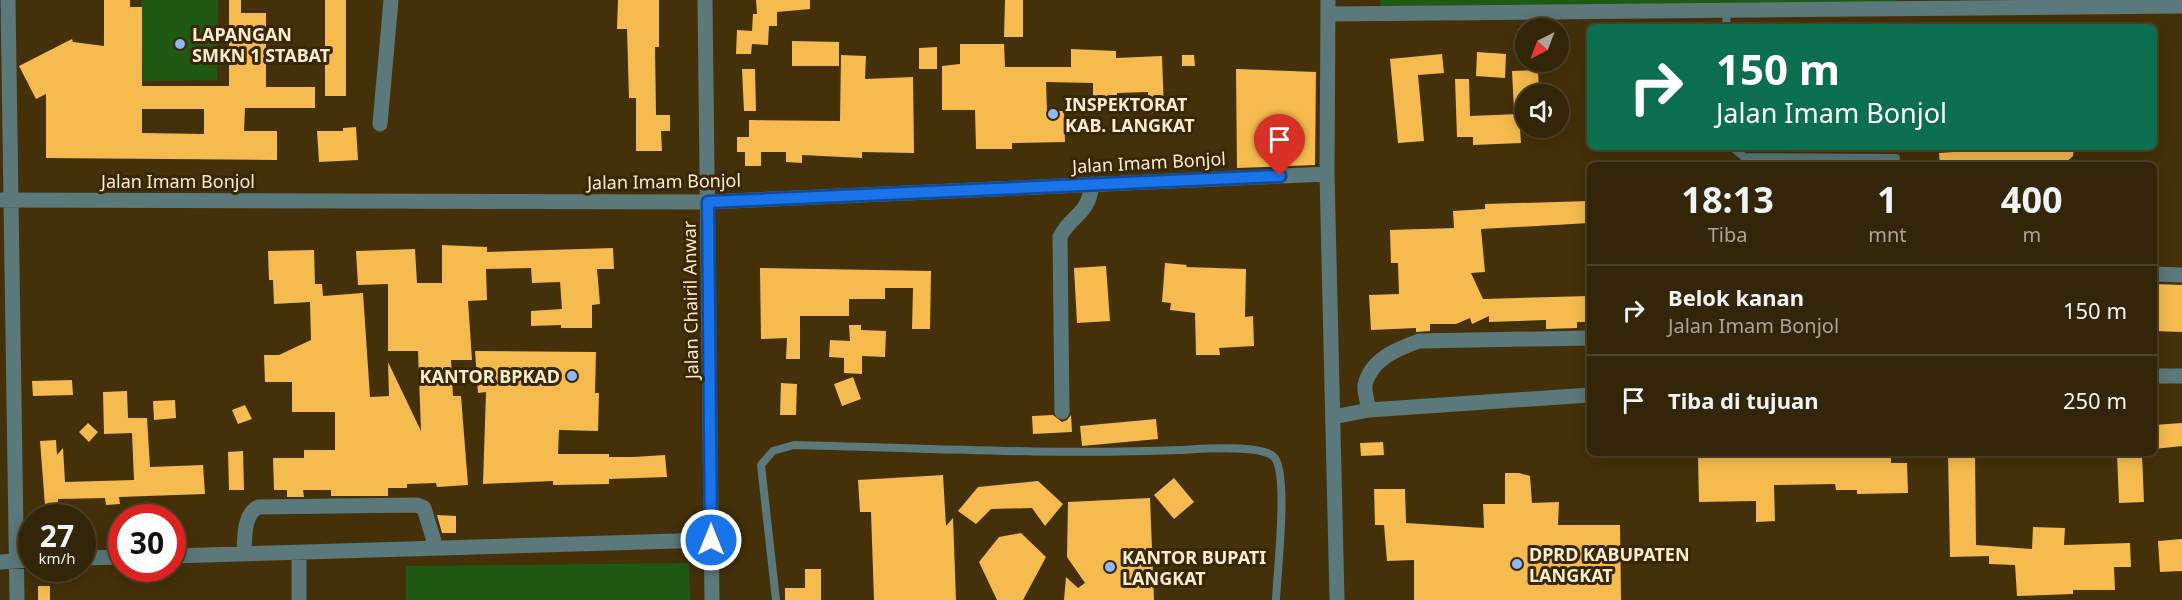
<!DOCTYPE html>
<html lang="id">
<style>
:root{--surface:#332507;--page:#3e3115;--text:#f1f3f6;--muted:#a9a59b;--line:#4e4228}
body{margin:0;font-family:"Noto Sans",sans-serif;background:var(--page);color:var(--text);height:100vh;display:flex;flex-direction:column;font-size:22px;white-space:nowrap}
*{box-sizing:border-box;margin:0}
p{font-size:20px;color:var(--muted)}
.icon{flex:none;width:33px;height:33px;fill:none;stroke:currentColor;stroke-width:2;stroke-linecap:round;stroke-linejoin:round}
.map{position:relative;flex:1;overflow:hidden}
.drawer{position:absolute;left:1587px;top:162px;width:570px;height:294px;display:flex;flex-direction:column;background:var(--surface);border-radius:9px;box-shadow:0 3px 15px #0003,0 0 0 2px var(--line)}
.drawer>*{flex:none}
.banner{position:absolute;left:1587px;top:24px;width:570px;height:126px;border-radius:9px;box-shadow:0 3px 15px #0003,0 0 0 2px var(--line);background:#0b6e4f;color:#fff;overflow:hidden}
.needle{width:39px;rotate:222deg}
.buttons{position:absolute;left:1515px;top:18px;display:grid;gap:12px}
.buttons a{display:grid;place-items:center;width:54px;height:54px;border-radius:50%;background:var(--surface);box-shadow:0 3px 15px #0003,0 0 0 2px var(--line);font-size:30px}
.speed{position:absolute;left:18px;top:504px;display:flex;gap:12px;font-size:30px;font-weight:700;text-align:center}
.speed>*{display:grid;place-content:center;width:78px;height:78px;border-radius:50%;background:var(--surface);box-shadow:0 3px 15px #0003,0 0 0 2px var(--line);line-height:1}
.speed small{font-size:15px;font-weight:400}
.speed .limit{border:9px solid #d22;background:#fff;color:#111}
.pin{position:absolute;display:grid;place-items:center;width:51px;height:51px;color:#fff;margin:-62px -26px;border-radius:50% 50% 50% 0;rotate:-45deg;box-shadow:0 0 6px #0007}
.pin .icon{rotate:45deg}
.me{position:absolute;width:66px;margin:-33px;rotate:0deg;stroke-linejoin:round;filter:drop-shadow(0 0 4px #0008)}
.turn{display:flex;align-items:center;gap:21px;height:126px;padding:0 30px;font-size:27px}
.turn .icon{width:78px;height:78px;stroke-width:2.5}
.turn b{display:block;font-size:42px;line-height:51px}
.eta{display:flex;justify-content:space-evenly;align-items:center;height:102px;text-align:center}
.eta b{font-size:36px;font-weight:700;line-height:42px}
ul{padding:0;list-style:none}
li{display:flex;align-items:center;gap:18px;height:90px;padding:0 30px;border-top:2px solid var(--line)}
li div{flex:1}
li b{display:block;font-size:22px}
li em{font-style:normal}
.map>svg:first-child{display:block}
.green{fill:#205913}
.building{fill:#f5bb4e;fill-rule:evenodd}
.lines{fill:none;stroke-linecap:round;stroke-linejoin:round}
.service{stroke:#5b787a;stroke-width:8}
.minor{stroke:#5b787a;stroke-width:15}
.route-casing{stroke:#114b97;stroke-width:15}
.route{stroke:#1a73e8;stroke-width:10}
.poi-dot{fill:#8fb8fd;stroke:#3a2700;stroke-width:2}
.labels{text-anchor:middle;dominant-baseline:central;stroke-width:6;stroke-linejoin:round;paint-order:stroke}
.poi-label{font-size:18px;font-weight:bold;fill:#fcedd3;stroke:#3a2700;text-anchor:start}
.street-label{font-size:18px;fill:#fcedd3;stroke:#3a2700}
</style>
<div class="map">
<svg width="2182" height="600" viewBox="0 0 2182 600">
<rect width="100%" height="100%" fill="#443109"/>
<path class="green" d="M141 0H218L217 80 143 81Z
M1380 0H1897V5L1381 10Z
M689 563 690 600H406V566Z"/>
<path class="building" d="M104 0H130V7H142V86H229V0H241V13H266V87H315V108H245L244 131H277V160L46 158V94L36 99 19 66 72 39 73 42 104 46ZM142 109H204V134L142 133Z
M325 0H346V96H325Z
M618 0H659V47H655L656 115H670V131H661L662 151H636V98H629L627 29H617Z
M756 0H810V9L777 12V26H769L768 45 752 44 751 54H736L737 30 752 31 753 14H757Z
M1005 0H1023V37H1004Z
M792 41 839 42V66H792Z
M960 44H1004L1005 67H1071V49L1116 51V58L1162 56 1164 112 1148 113V92L1117 93V101L1093 102V83L1046 82 1047 111H1064L1065 142 1012 143V149H976L975 110H942V66L960 64Z
M937 47V69H919V48Z
M1477 52 1506 54 1505 78 1476 76Z
M1442 54 1444 73 1418 75 1424 141 1398 143 1390 59Z
M841 55 866 56 865 79 913 77 914 153 862 152V158L802 155V163L786 162V152H761V166H745V152H737V137H749V120L840 121Z
M1182 55H1194L1195 66H1182Z
M742 69H755L756 111H744Z
M1236 69 1316 72 1315 165 1237 168Z
M1538 70 1539 94H1526V109L1514 110 1512 71Z
M1455 79H1469L1470 116 1519 114 1521 143 1473 145V137H1457Z
M356 127 358 160 319 162 317 131H343V128Z
M2027 147H2074L2073 156 2063 165H1940L1939 153Z
M1590 201V223L1481 229 1485 272 1471 273 1483 299 1590 296V322H1577V328L1546 329V320L1489 322V316L1472 324 1470 318 1456 324H1430V331L1416 332V328L1371 330 1369 295 1399 294 1398 263H1391L1390 230 1454 228 1453 211 1485 209V204Z
M442 245 487 247V252L613 248 614 269H597L600 304 592 305V328H561V325L531 326V311L562 309 560 282 532 283 531 268 486 269 487 300 468 301 472 360H451L453 396H461L468 485 437 487 436 483 407 484V488H388V496H331V490H303L304 497H287V490H274L273 458H304V450H335V412H292V382H265L264 355H279L311 340 310 302 274 304 273 280H269L268 251 314 250 315 284H322L323 296 363 293 370 397 389 396 388 362 421 431 418 351H388V284L358 285 356 251 415 249 417 283H442Z
M1165 263 1187 265 1186 267 1246 269 1245 317 1253 316 1254 346 1219 348 1220 355H1196L1195 313 1170 310 1171 303 1162 302Z
M1106 266 1110 321 1077 323 1074 268Z
M760 268 931 271 930 329H912L913 288H885V299H849V316H800V359H786L787 338 761 339Z
M2154 284 2182 285V332L2154 331Z
M849 325H861V330L886 331 885 357 862 356V374L844 373V358L829 357 830 340 850 341Z
M475 351 596 352 595 393H599L598 431 559 430 558 454H609V457H633L665 455 667 477 609 479V484L553 485V481L483 484 486 392 478 393Z
M853 377 861 399 842 406 834 384Z
M72 380 73 395 33 396 32 381Z
M781 383 797 384 796 415H780Z
M127 391 128 418H147L150 467 203 465 205 494 119 497 120 504 106 505 105 498 58 499 59 518H46L40 441 56 440 57 455 63 448 65 482 134 480 132 433 104 434 103 392Z
M175 400 176 418 154 420 153 401Z
M245 405 252 419 238 424 232 410Z
M1053 415 1062 422 1067 420 1071 415 1072 432 1033 434 1032 416Z
M1156 419 1158 439 1082 446 1080 426Z
M88 423 98 432 89 442 79 432Z
M2182 423V446L2154 449V425Z
M1383 442 1384 455 1361 456 1360 443Z
M243 451 244 490H229L228 452Z
M1712 453 1744 454V457L1863 453 1864 458H1891V463H1907L1908 493 1857 494V490H1836L1835 484 1774 485 1775 521 1756 522V501L1699 502 1698 457H1713Z
M1948 453H1975L1976 545 2032 549 2033 527 2065 528 2064 545 2130 543 2131 567H2114L2115 590H2073V594L2017 596 2015 565 1989 564V556L1950 557Z
M2117 454H2142L2144 502 2119 503Z
M1505 473H1519L1530 476 1532 503 1559 502 1558 525H1620L1621 600H1414V560L1387 561 1384 525H1375L1374 489H1405L1406 523 1484 528 1483 504H1505Z
M943 475 946 526 953 518 956 600H874L871 512H860L858 480Z
M1174 478 1194 502 1174 519 1154 495Z
M1038 481 1063 504 1045 526 1032 508 991 509 976 524 958 511 978 487Z
M1150 498 1154 600H1064L1066 577 1078 588 1085 583 1067 557 1068 502Z
M437 515 456 516V533H442Z
M1021 533 1046 557 1023 600H997L979 562 999 537Z
M2182 539V571L2160 572 2158 541Z
M805 569H821V600H785V588H805Z
M38 586H50V600H38Z"/>
<g class="lines">
<path class="service" d="M1726 27 1727 12
M1732 147 1744 157 1896 158
M776 600 761 465 773 451 794 445C922 448 1052 455 1180 450 1199 449 1261 444 1274 457 1289 472 1277 574 1276 600"/>
<path class="minor" d="M8 0 17 600
M705 0 712 600
M1328 0 1327 174 1337 600
M1328 14 2182 6
M380 124 391 0
M0 200 708 202 1327 174
M2154 274 2182 275
M2154 376H2182
M1369 410C1368 403 1364 392 1365 385 1371 359 1397 349 1419 341L1590 338
M1062 412 1060 237C1072 213 1088 217 1092 184
M1333 417 1369 410 1590 395
M299 553V600
M244 554C245 538 243 515 258 507L417 505 424 508 436 548
M172 556 711 540
M82 558 122 557
M0 562 32 560"/>
</g>
<g class="lines">
<defs>
<path id="route" d="M711 540 708 202 1280 176"/>
</defs>
<use href="#route" class="route-casing"/>
<use href="#route" class="route"/>
</g>
<g class="poi-dot">
<circle cx="180" cy="44" r="6"/>
<circle cx="1053" cy="114" r="6"/>
<circle cx="572" cy="376" r="6"/>
<circle cx="1517" cy="564" r="6"/>
<circle cx="1110" cy="567" r="6"/>
</g>
<g class="labels">
<g class="poi-label">
<text x="192" y="34">LAPANGAN<tspan x="192" dy="21">SMKN 1 STABAT</tspan></text>
<text x="1065" y="104">INSPEKTORAT<tspan x="1065" dy="21">KAB. LANGKAT</tspan></text>
<text x="560" y="376" text-anchor="end">KANTOR BPKAD</text>
<text x="1529" y="554">DPRD KABUPATEN<tspan x="1529" dy="21">LANGKAT</tspan></text>
<text x="1122" y="557">KANTOR BUPATI<tspan x="1122" dy="21">LANGKAT</tspan></text>
</g>
<g class="street-label">
<text transform="translate(1149 162) rotate(-3)">Jalan Imam Bonjol</text>
<text x="178" y="181">Jalan Imam Bonjol</text>
<text transform="translate(664 181) rotate(-1)">Jalan Imam Bonjol</text>
<text transform="translate(690 300) rotate(-91)">Jalan Chairil Anwar</text>
</g>
</g>
</svg>
<div class="buttons">
<a><svg class="needle" viewBox="-14 -14 28 28"><path d="M0-13l5 13h-10z" fill="#e53935"/><path d="M0 13l5-13h-10z" fill="#a9a59b"/></svg></a>
<a><svg class="icon" aria-label="sound" viewBox="0 0 24 24"><path d="M4 9h4l5-4v14l-5-4H4zM17 9q2 3 0 6"/></svg></a>
</div>
<div class="speed"><div>27<small>km/h</small></div><div class="limit">30</div></div>
<div class="pin" style="left:1280px;top:176px;background:#d93025"><svg class="icon" aria-label="arrive" viewBox="0 0 24 24"><path d="M6 21V4h12l-3 4 3 4H6"/></svg></div>
<svg class="me" style="left:711px;top:540px" viewBox="-20 -20 40 40"><circle r="17" fill="#1a73e8" stroke="#fff" stroke-width="3"/><path d="M0-11L8 9 0 5-8 9z" fill="#fff"/></svg>
<div class="banner">
<div class="turn"><svg class="icon" aria-label="right" viewBox="0 0 24 24"><path d="M7 20v-9h11M14 6l5 5-5 5"/></svg><div><b>150 m</b>Jalan Imam Bonjol</div></div>
</div>
<section class="drawer">
<div class="eta">
<div><b>18:13</b><p>Tiba</p></div>
<div><b>1</b><p>mnt</p></div>
<div><b>400</b><p>m</p></div>
</div>
<ul>
<li><svg class="icon" aria-label="right" viewBox="0 0 24 24"><path d="M7 20v-9h11M14 6l5 5-5 5"/></svg><div><b>Belok kanan</b><p>Jalan Imam Bonjol</p></div><em>150 m</em></li>
<li><svg class="icon" aria-label="arrive" viewBox="0 0 24 24"><path d="M6 21V4h12l-3 4 3 4H6"/></svg><div><b>Tiba di tujuan</b></div><em>250 m</em></li>
</ul>
</section>
</div>
